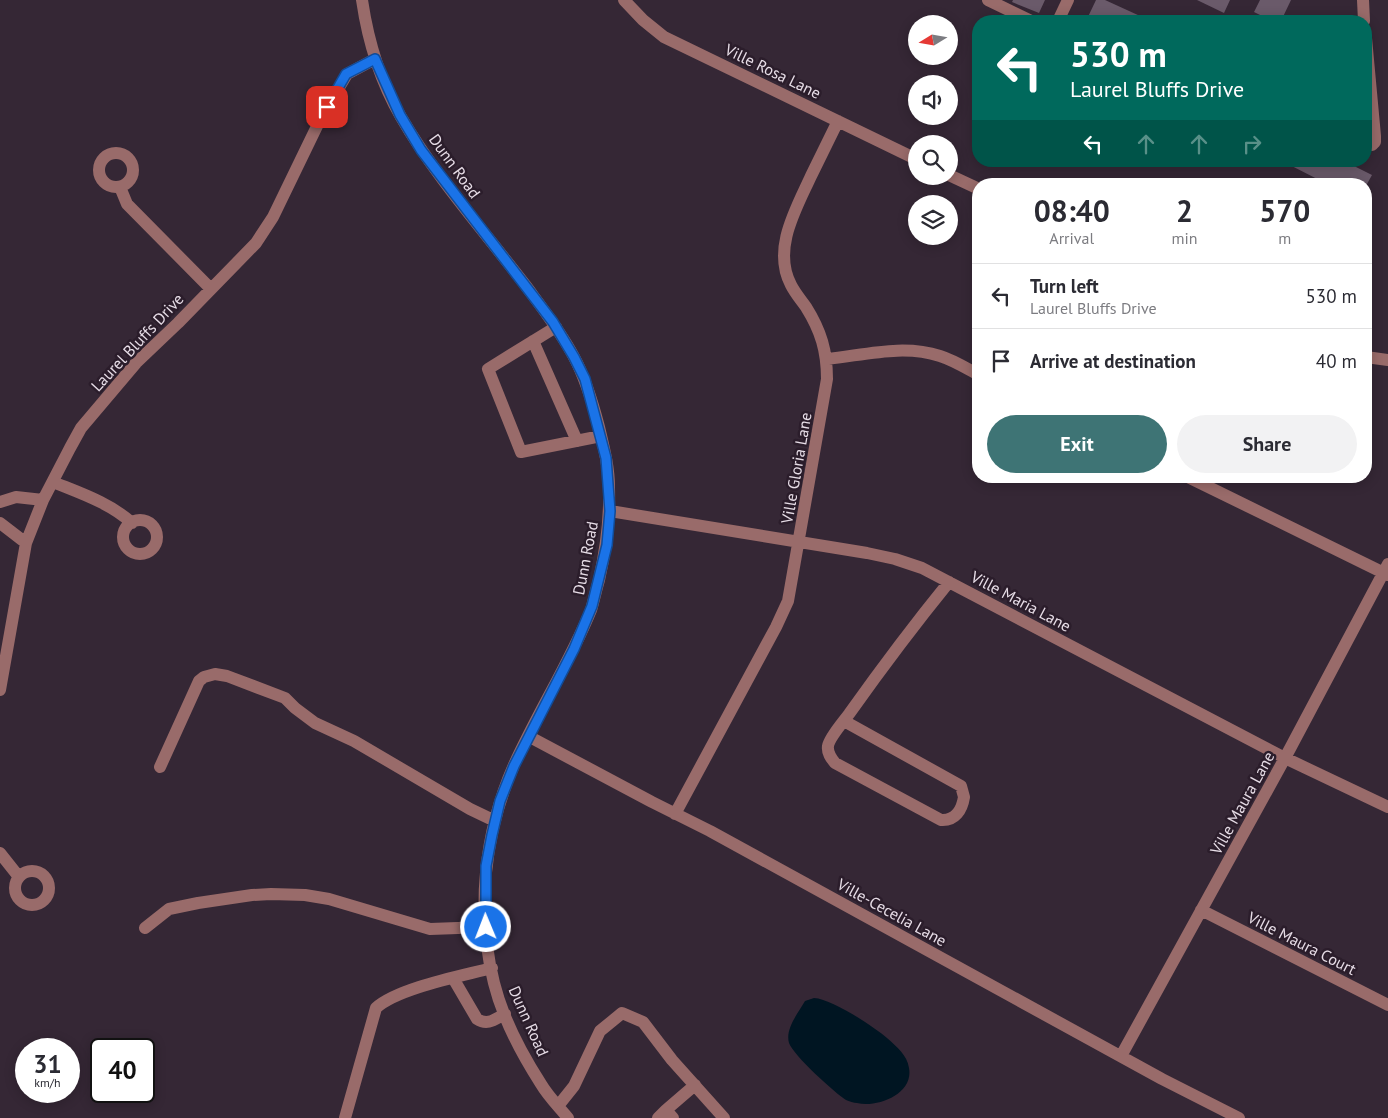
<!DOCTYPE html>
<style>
:root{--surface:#fff;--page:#f2f2f3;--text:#2b2b33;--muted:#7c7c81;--line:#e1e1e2;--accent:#3e7475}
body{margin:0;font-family:"PT Sans",sans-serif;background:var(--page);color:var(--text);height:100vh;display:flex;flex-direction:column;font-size:19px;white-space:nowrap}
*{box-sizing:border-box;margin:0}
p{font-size:16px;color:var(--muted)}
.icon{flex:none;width:28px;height:28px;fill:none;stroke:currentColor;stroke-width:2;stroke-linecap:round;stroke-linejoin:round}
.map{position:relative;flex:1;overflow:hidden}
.details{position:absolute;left:972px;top:178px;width:400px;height:305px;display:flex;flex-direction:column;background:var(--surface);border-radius:20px;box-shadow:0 2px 12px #0003}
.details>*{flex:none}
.hud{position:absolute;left:972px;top:15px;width:400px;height:152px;border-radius:20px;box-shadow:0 2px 12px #0003;background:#00695c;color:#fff;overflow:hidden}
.needle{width:32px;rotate:259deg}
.tools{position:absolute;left:908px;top:15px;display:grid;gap:10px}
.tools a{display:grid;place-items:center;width:50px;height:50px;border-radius:50%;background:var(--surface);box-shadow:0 2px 12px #0003;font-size:25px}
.speed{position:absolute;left:15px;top:1038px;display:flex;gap:10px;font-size:25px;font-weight:700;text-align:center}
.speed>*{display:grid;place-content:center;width:65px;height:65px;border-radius:50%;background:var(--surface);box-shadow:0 2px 12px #0003;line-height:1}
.speed small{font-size:12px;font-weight:400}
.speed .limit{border:2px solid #111;border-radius:8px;background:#fff;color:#111}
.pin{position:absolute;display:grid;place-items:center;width:42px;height:42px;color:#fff;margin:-21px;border-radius:10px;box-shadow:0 2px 8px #0006}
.me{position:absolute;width:55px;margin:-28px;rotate:359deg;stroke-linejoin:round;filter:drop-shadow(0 0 4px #0008)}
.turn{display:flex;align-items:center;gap:18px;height:105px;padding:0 15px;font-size:22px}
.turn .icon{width:65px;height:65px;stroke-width:2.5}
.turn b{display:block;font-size:35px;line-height:42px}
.lanes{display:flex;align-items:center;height:48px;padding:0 15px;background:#0003;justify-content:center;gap:25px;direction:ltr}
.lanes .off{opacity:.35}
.eta{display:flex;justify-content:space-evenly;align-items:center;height:85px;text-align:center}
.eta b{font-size:30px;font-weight:800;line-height:35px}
.primary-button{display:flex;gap:10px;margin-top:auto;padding:10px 15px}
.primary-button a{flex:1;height:58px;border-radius:30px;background:var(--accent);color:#fff;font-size:20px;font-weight:800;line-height:58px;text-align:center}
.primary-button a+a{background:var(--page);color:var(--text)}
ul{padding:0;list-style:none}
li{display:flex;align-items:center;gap:15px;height:65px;padding:0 15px;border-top:1px solid var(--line)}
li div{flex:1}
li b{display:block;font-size:19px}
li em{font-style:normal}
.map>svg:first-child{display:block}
.water{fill:#001522}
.building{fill:#6a5a6a}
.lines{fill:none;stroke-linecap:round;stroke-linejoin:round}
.minor{stroke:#996b6a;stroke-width:12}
.route-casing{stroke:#114b97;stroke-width:12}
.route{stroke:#1a73e8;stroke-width:9}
.labels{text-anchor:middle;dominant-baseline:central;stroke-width:5;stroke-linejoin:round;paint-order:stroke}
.street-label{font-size:16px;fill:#e7dde7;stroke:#2b1d2b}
</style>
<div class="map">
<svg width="1388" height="1118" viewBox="0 0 1388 1118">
<rect width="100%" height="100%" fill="#352735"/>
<path class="water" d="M814 998C832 999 873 1026 887 1038 897 1047 907 1055 909 1068 914 1094 877 1108 857 1103 854 1103 849 1101 846 1100 835 1093 793 1055 789 1043 785 1029 798 1013 805 1001Z"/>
<path class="building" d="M1013 0H1045L1039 13 1012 2Z
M1096 0H1105L1151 21H1086Z
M1197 0H1230L1224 13Z
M1260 0H1291L1281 21H1272L1254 12Z
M1282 161H1344L1372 175 1367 184H1327Z"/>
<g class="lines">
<path class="minor" d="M362 0C368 41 380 81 401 117 435 176 484 231 526 286 543 309 561 332 574 357 586 379 593 404 599 427 604 448 609 467 609 488 610 520 606 549 599 580 596 590 594 600 591 610 569 664 538 712 514 765 484 833 476 911 494 983 503 1019 521 1053 541 1084 548 1096 559 1107 568 1118
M624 0 643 20 664 37 916 159
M988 0 1031 21
M1363 0 1364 21
M1058 21 1068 0
M1366 38 1375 136V142L1372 145H1366
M99 170a17 17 0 1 1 34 0a17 17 0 1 1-34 0Z
M949 175 979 189
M120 187 127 204 211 289
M556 327 488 369 521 452 601 436
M533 341 577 441
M1366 357 1388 360
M827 359C865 355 903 344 940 356 953 360 966 368 979 375
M1186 476 1388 575
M53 482C80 493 110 503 132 523
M0 502 16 497 43 500
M610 511 867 553 895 559 922 568 1285 758 1388 807
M123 537a17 17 0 1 1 34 0a17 17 0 1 1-34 0Z
M0 523 26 543
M0 690 26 543 43 500 70 448 81 428 136 363 178 323 256 243 273 217 320 120 347 74 375 59
M844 721 961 786 964 797C962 810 955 821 941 820L835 763C831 758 827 753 828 746 829 738 843 722 849 714 881 669 914 625 949 582
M528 736 652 802 710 831 1162 1079 1239 1118
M160 767 199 681 204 677 215 674 227 676 285 698 295 708 315 723 354 741 470 809 495 821
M675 814 776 627 788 601 827 379C827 351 821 331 806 307 801 300 795 293 791 285 772 249 796 209 811 176 820 158 829 139 838 121
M0 853 19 877
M15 888a17 17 0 1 1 34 0a17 17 0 1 1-34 0Z
M1201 910 1388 1005
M145 928 169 909 198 903 252 895 271 894 305 895 329 899 430 929 486 927
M453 978 477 1019C488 1026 495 1019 505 1014
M1121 1056 1285 758 1388 564
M558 1106 574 1086 600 1031 622 1013 643 1022 672 1060 724 1118
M666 1110 695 1085
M345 1118 376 1008C398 988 462 976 492 968
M658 1118 666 1110 673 1118"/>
</g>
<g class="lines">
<defs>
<path id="route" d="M327 107 346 74 375 59 400 115 421 150 553 322 574 357 585 379 606 458 610 511 607 545 592 606 574 649 514 766 500 801 492 835 486 866V927"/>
</defs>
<use href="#route" class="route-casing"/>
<use href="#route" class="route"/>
</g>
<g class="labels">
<g class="street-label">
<text transform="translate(773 71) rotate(26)">Ville Rosa Lane</text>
<text transform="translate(455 166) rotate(54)">Dunn Road</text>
<text transform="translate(137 342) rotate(-47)">Laurel Bluffs Drive</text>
<text transform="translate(796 468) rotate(-80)">Ville Gloria Lane</text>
<text transform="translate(585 558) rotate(-79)">Dunn Road</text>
<text transform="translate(1021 601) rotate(28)">Ville Maria Lane</text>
<text transform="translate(1242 803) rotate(-61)">Ville Maura Lane</text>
<text transform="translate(892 912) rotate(29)">Ville-Cecelia Lane</text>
<text transform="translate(1302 943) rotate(27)">Ville Maura Court</text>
<text transform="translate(529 1021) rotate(66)">Dunn Road</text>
</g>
</g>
</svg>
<div class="tools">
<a><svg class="needle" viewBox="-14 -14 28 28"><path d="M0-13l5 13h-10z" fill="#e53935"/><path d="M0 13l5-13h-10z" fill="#7c7c81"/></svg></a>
<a><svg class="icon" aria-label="sound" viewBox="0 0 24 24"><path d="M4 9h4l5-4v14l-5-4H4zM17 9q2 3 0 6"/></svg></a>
<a><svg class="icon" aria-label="search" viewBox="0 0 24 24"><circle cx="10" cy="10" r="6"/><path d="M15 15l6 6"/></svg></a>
<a><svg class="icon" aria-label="layers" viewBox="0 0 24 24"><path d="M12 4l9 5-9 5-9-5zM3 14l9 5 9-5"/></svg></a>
</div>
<div class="speed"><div>31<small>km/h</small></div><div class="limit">40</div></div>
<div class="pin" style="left:327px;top:107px;background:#d93025"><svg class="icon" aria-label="arrive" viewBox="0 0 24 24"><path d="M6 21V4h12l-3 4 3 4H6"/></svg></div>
<svg class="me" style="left:486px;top:927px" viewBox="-20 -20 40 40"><circle r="17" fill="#1a73e8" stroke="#fff" stroke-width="3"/><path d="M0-11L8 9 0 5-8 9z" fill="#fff"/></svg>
<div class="hud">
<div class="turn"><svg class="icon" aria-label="left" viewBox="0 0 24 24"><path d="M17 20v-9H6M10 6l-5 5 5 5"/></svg><div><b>530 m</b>Laurel Bluffs Drive</div></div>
<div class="lanes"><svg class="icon" aria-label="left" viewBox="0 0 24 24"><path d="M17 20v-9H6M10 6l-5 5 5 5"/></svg><svg class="icon off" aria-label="ahead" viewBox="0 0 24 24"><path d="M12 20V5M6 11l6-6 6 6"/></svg><svg class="icon off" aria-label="ahead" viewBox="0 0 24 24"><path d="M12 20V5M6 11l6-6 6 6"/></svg><svg class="icon off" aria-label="right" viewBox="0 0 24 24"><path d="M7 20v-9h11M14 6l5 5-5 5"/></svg></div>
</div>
<section class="details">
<div class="eta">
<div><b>08:40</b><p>Arrival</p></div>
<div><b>2</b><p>min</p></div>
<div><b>570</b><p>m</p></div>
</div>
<ul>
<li><svg class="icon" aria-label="left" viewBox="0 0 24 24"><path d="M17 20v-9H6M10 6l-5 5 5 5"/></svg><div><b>Turn left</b><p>Laurel Bluffs Drive</p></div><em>530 m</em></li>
<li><svg class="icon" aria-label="arrive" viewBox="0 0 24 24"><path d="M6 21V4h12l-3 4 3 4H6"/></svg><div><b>Arrive at destination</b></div><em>40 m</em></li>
</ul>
<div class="primary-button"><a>Exit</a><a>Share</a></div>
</section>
</div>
